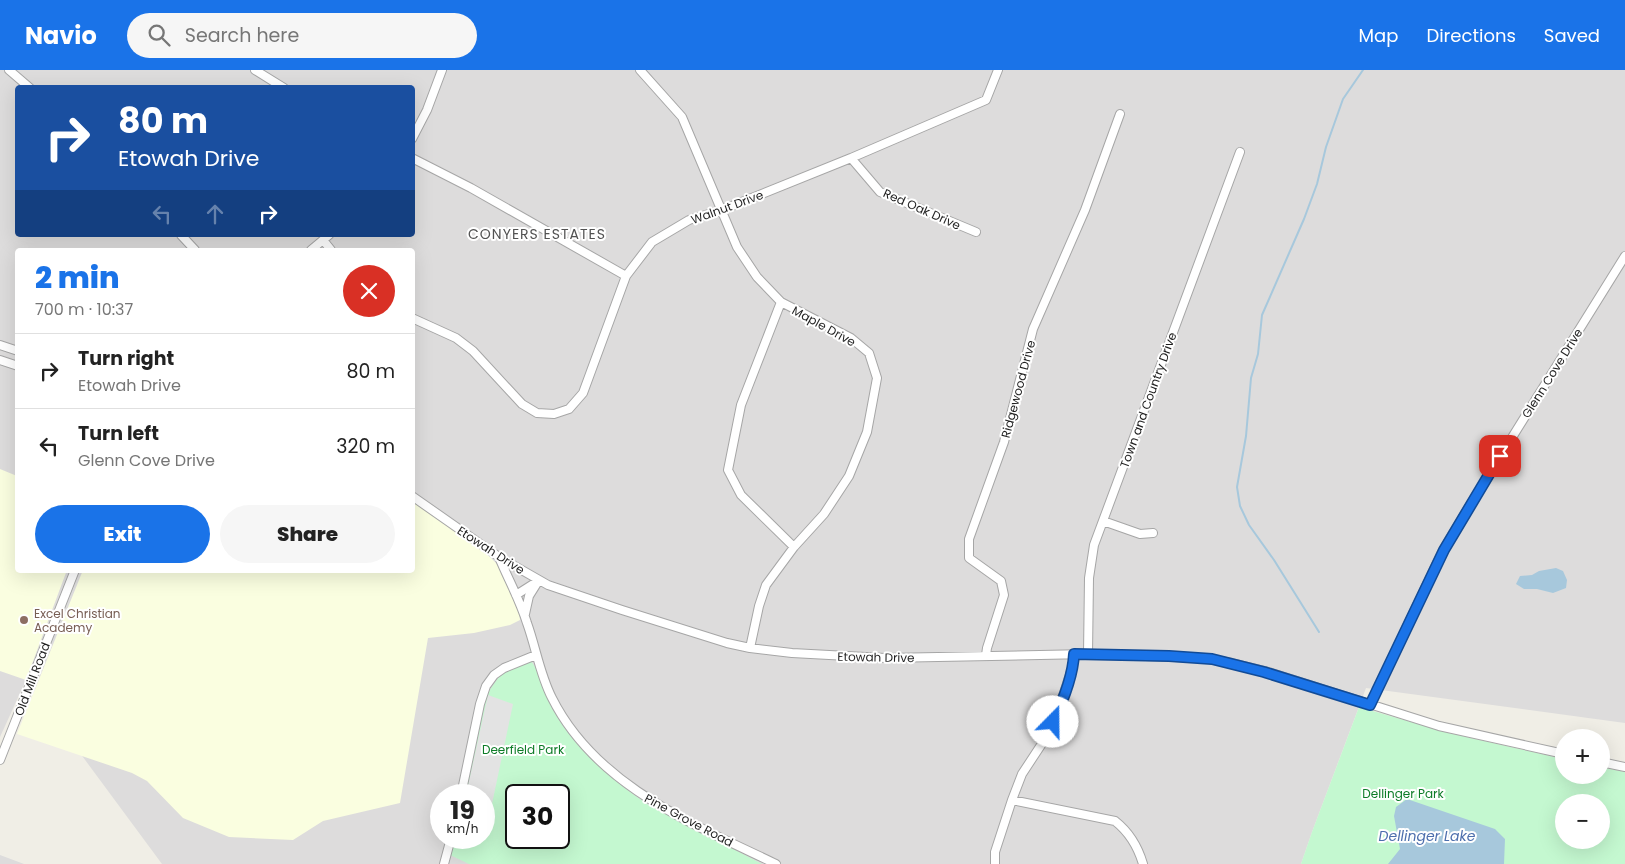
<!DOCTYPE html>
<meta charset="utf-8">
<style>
:root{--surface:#fff;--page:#f6f6f6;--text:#222;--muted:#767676;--line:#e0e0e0;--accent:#1a73e8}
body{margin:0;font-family:Poppins,sans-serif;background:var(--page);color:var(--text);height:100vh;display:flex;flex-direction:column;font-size:19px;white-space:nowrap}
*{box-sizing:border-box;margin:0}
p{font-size:16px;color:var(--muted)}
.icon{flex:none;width:28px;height:28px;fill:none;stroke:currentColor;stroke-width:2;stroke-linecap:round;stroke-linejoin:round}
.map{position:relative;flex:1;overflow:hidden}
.details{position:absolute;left:15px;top:178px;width:400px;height:325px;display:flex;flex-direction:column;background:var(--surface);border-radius:5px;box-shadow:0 5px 20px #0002}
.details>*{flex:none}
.guide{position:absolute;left:15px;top:15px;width:400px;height:152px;border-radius:5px;box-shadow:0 5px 20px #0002;background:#1a4fa0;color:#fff;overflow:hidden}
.buttons{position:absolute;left:1555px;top:659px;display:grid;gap:10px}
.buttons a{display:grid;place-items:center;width:55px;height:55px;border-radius:50%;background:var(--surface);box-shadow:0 5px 20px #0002;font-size:25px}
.speed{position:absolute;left:430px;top:714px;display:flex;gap:10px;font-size:25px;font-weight:700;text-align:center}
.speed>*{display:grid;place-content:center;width:65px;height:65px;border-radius:50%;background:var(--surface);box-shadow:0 5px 20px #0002;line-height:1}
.speed small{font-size:12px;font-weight:400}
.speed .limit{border:2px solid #111;border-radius:8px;background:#fff;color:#111}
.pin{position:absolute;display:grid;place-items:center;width:42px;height:42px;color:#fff;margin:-21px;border-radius:10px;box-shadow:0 2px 8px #0006}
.me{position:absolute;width:55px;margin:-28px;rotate:22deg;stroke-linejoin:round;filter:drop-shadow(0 0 4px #0008)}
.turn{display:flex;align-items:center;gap:18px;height:105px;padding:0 20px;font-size:22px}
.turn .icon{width:65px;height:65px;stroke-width:2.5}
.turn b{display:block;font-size:35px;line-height:42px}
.lanes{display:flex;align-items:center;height:48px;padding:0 20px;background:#0003;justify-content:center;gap:25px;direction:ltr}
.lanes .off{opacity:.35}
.round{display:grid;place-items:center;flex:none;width:52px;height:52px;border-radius:26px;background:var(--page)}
.head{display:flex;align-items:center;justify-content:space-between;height:85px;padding:0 20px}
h1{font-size:30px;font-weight:800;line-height:38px;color:var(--accent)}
.primary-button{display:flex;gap:10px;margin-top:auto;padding:10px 20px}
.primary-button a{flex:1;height:58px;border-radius:30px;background:var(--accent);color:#fff;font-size:20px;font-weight:800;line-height:58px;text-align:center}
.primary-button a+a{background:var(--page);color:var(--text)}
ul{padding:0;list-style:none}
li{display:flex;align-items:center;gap:15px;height:75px;padding:0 20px;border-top:1px solid var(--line)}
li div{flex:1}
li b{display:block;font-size:19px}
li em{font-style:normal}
header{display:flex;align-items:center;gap:30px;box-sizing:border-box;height:70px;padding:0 25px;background:var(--accent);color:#fff}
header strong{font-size:24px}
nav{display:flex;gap:28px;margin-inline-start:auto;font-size:18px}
.search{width:350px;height:45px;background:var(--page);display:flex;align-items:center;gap:12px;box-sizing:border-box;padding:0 18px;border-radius:28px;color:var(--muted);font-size:19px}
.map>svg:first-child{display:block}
.residential{fill:#dddcdc;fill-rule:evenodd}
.education{fill:#fafee0}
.park{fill:#c4f8d0;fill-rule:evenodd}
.parking{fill:#e3e3e3}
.water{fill:#a7c8dc}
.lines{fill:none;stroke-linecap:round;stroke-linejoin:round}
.stream{stroke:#a7c8dc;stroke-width:2}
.minor-casing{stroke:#a6a6a6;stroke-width:10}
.minor{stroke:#fff;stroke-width:8}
.route-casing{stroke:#114b97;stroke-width:12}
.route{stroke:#1a73e8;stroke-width:9}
.education-dot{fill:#8d6e63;stroke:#fff;stroke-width:2}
.labels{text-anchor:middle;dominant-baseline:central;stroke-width:4;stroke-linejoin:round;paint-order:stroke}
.street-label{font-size:12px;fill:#1f1f1f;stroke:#fff}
.education-label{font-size:12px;fill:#785e54;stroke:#fff;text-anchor:start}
.park-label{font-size:12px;fill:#0e7c28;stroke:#fff}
.neighbourhood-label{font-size:14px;letter-spacing:1px;fill:#525252;stroke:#fff}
.water-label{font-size:14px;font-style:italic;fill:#4d6fad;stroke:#fff}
</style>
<header>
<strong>Navio</strong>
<div class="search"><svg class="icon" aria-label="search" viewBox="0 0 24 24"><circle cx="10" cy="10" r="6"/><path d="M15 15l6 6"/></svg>Search here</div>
<nav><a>Map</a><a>Directions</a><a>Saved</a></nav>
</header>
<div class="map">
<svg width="1625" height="794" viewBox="0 0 1625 794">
<rect width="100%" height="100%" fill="#f0eee6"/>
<path class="residential" d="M0 0H1625V653L1366 618 1312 762 1301 794H162L26 610 0 667ZM18 18H412V165H18ZM18 180H412V500H18ZM441 725H484V768H441ZM516 725H559V768H516Z
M0 785 24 794H0Z"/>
<path class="education" d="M0 399 17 406 18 500H67L26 610 0 601Z
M413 431 473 473 487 484 500 497 518 535 520 550 510 555 474 563 428 568 400 733 323 751 293 770 229 767 183 748 147 711 132 703 17 664 83 500H412Z"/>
<path class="park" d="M531 591C540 602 546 629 555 643 576 680 612 710 647 734L762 794H469L450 785 454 768H484V725H465L487 624 498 608 506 601ZM516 725H559V768H516Z
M1359 637 1449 663 1564 689V705H1601V697L1625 702V794H1301L1312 762ZM1564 732H1601V770H1564Z"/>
<path class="parking" d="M488 625 513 634 488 753H484V725H466Z"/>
<path class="water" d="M1556 498 1563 501 1567 510 1566 518 1553 523 1537 519H1524L1516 514 1520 506 1532 505 1539 501Z
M1407 729 1495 759 1505 769 1504 794H1388L1400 779 1394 746 1396 737Z"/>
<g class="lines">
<path class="stream" d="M1319 562 1274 490 1249 455 1240 436 1237 417 1246 366 1251 308 1258 284 1262 245 1304 149 1317 114 1326 77 1343 29 1363 0"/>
<defs>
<path id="minor" d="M9 0 30 18
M255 0 284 18
M640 0 682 47 737 177 757 207 781 232 851 268 869 283 877 308 867 362 849 406 824 444 794 477 766 515 759 536 750 578
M412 69 427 40 442 0
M412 88 471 118 626 206
M851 88 880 122 976 162
M181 165 195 180
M323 170 331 180
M311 180 329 165
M781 232 741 335 728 400 741 425 794 477
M412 248 456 268 473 281 522 334 537 343 554 344 569 339 583 323 626 206 652 172 689 150 722 140 851 88 986 30 998 0
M0 275 18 281
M0 290 18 296
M412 426 499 487 548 515 622 540 727 573 750 578 792 583 885 588 1088 584 1203 588 1232 593 1265 601 1439 656 1564 684
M1103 451 1140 464 1153 463
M499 487C508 509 520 530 527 553 536 578 540 605 552 628 596 716 693 754 776 794
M516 525 538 511
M525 544 529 526 539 510
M1088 584 1089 508 1094 475 1240 82
M986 585 987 578 1004 525 1001 511 969 488V469L1004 372 1033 259 1085 140 1120 44
M1370 635 1443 480 1470 435 1625 186
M0 690 75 500
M1601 692 1625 697
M461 725 480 634 486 616 494 605 504 598 536 585
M1012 730 1115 751C1129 762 1138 777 1143 794
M444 794 451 768
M995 794V782L1012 730 1022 704 1047 666 1059 638 1074 592V584"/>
</defs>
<use href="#minor" class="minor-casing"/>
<use href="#minor" class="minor"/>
</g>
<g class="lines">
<defs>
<path id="route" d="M1053 652C1063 631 1073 607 1074 584L1169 586 1212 589 1264 602 1370 635 1444 480 1500 386"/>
</defs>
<use href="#route" class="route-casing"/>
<use href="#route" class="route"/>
</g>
<circle class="education-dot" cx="24" cy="550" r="5"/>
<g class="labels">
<g class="street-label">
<text transform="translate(727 137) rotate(-20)">Walnut Drive</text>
<text transform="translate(922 139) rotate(24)">Red Oak Drive</text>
<text transform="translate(824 256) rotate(29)">Maple Drive</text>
<text transform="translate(1552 303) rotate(-58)">Glenn Cove Drive</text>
<text transform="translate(1018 319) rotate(-75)">Ridgewood Drive</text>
<text transform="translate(1148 330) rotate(-70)">Town and Country Drive</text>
<text transform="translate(491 480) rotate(33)">Etowah Drive</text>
<text transform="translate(876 587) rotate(1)">Etowah Drive</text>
<text transform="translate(32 609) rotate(-69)">Old Mill Road</text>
<text transform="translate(689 750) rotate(28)">Pine Grove Road</text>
</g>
<g class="education-label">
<text x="34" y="543">Excel Christian<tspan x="34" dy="14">Academy</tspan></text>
</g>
<g class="park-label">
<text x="523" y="679">Deerfield Park</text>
<text x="1403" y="723">Dellinger Park</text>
</g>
<g class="neighbourhood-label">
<text x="537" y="164">CONYERS ESTATES</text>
</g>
<g class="water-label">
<text x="1427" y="766">Dellinger Lake</text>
</g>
</g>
</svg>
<div class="buttons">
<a>+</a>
<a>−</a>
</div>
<div class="speed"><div>19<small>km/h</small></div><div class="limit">30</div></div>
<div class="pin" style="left:1500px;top:386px;background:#d93025"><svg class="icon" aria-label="arrive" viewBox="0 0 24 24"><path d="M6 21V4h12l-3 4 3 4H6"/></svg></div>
<svg class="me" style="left:1053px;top:652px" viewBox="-20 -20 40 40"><circle r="19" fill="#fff"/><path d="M0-13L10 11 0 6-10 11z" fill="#1a73e8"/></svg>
<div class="guide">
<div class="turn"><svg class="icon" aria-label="right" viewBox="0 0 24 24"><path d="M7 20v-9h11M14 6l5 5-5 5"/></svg><div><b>80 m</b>Etowah Drive</div></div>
<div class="lanes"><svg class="icon off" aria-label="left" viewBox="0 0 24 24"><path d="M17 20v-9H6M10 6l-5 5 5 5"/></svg><svg class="icon off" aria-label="ahead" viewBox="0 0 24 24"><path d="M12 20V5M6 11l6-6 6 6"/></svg><svg class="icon" aria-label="right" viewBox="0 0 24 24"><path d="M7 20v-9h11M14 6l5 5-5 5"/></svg></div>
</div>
<section class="details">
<div class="head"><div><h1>2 min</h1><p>700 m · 10:37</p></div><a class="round" style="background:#d93025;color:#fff"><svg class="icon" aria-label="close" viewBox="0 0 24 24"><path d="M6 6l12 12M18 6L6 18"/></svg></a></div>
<ul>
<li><svg class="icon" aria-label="right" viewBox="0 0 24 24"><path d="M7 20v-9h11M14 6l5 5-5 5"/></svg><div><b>Turn right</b><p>Etowah Drive</p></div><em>80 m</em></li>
<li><svg class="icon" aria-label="left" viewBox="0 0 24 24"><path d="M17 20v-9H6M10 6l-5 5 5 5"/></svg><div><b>Turn left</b><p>Glenn Cove Drive</p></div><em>320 m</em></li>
</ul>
<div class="primary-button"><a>Exit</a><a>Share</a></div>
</section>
</div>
